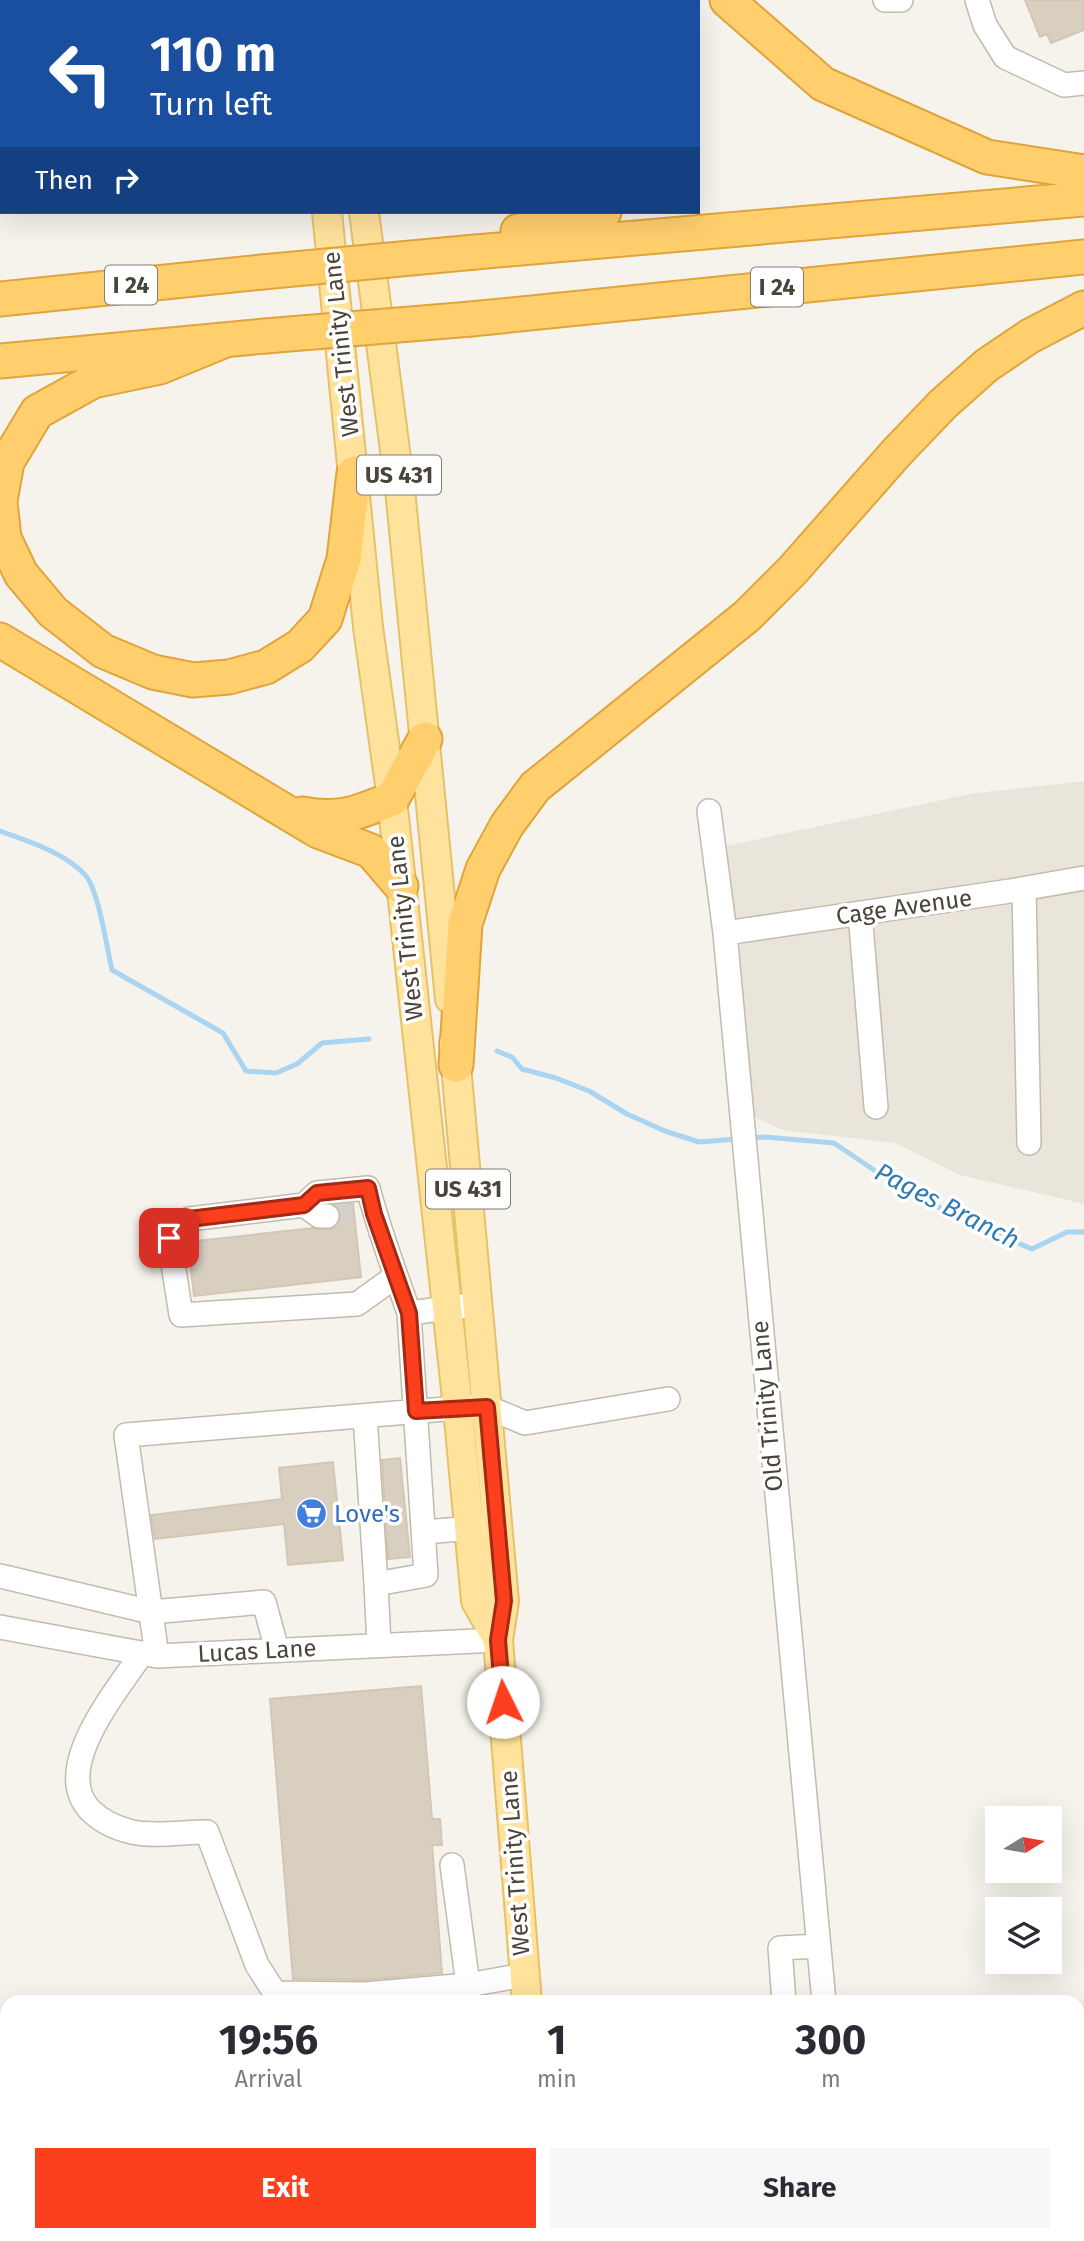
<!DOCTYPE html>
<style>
:root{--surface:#fff;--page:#f7f7f7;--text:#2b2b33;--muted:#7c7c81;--accent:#fc3f1d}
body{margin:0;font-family:"Fira Sans",sans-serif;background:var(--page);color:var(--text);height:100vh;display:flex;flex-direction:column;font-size:26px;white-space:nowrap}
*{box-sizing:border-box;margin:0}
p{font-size:23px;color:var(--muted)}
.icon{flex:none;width:38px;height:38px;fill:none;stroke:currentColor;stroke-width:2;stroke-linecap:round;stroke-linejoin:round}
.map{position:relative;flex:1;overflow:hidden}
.panel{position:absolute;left:0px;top:1995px;width:1085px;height:247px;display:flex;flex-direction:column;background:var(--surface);border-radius:21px 21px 0 0;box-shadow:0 7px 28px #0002}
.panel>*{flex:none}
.top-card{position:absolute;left:0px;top:0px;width:700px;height:214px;box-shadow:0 7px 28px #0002;background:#1a4fa0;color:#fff;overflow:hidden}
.needle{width:46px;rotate:79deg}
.buttons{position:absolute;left:985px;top:1806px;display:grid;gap:14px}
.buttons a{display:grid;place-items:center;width:77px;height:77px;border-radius:0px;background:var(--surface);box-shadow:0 7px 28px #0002;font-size:35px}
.pin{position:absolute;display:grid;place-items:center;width:60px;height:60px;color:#fff;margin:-30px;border-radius:14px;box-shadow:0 4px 10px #0006}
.me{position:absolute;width:77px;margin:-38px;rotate:356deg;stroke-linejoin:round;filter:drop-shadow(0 0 5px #0008)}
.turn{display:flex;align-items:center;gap:24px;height:147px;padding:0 35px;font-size:32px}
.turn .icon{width:91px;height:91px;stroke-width:2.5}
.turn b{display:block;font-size:49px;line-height:60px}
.then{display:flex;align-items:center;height:66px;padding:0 35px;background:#0003;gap:14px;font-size:26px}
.eta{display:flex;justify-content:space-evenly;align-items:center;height:119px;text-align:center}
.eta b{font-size:42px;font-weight:700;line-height:49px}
.cta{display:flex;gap:14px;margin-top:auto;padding:14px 35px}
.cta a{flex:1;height:80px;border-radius:0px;background:var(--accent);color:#fff;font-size:28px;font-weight:700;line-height:80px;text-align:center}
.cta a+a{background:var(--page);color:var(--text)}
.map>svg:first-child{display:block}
.residential{fill:#eae5da}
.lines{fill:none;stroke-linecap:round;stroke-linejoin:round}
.stream{stroke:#a9d4f2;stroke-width:5}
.building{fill:#d8cfc1;stroke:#d3c7b4;stroke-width:2}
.minor-tunnel{stroke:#d4d0c8;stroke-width:23;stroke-dasharray:23 11;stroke-linecap:butt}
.minor-casing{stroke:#c2bbae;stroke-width:26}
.major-casing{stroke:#e6c16a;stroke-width:32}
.highway-casing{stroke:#e0a43c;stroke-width:37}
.minor{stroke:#fff;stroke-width:23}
.major{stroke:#ffe39c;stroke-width:28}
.highway{stroke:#ffcf6e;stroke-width:33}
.highway-bridge-casing{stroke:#e0a43c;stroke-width:37;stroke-linecap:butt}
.highway-bridge{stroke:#ffcf6e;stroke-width:33}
.route-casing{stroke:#a42913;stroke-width:18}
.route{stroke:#fc3f1d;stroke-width:12}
.labels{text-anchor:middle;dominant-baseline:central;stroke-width:7;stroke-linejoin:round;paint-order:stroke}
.shield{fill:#fff;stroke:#817c74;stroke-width:2}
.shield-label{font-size:23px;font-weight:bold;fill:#4b4439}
.street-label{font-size:24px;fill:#4b4439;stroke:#fff}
.shop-label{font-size:24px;fill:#366cbe;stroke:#fff;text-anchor:start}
.water-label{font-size:26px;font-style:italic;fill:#2e7ab2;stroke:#fff}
</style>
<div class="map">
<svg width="1084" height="2241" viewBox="0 0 1084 2241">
<rect width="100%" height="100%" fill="#f6f3ec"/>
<path class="residential" d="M1084 781V1204L960 1175 895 1143 782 1130 750 1115 726 846 970 794Z"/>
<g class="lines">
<path class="stream" d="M0 831C27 841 67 853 86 876 99 892 107 949 112 970L223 1033 246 1071 276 1073 297 1064 322 1043 369 1039
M497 1051 512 1057 522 1069 556 1078 589 1091 627 1114 665 1131 699 1142 738 1139
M751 1138 765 1137 834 1143 902 1189 977 1226 1032 1249 1067 1232H1084"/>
</g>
<path class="building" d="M1025 0H1084V30L1051 43 1047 34 1040 37Z
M353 1204 361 1277 194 1296 188 1242 313 1228 328 1230 335 1228 339 1222 341 1215 336 1205Z
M400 1458 410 1557 388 1559 382 1460Z
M333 1462 343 1560 288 1565 284 1524 155 1539 151 1515 282 1499 279 1468Z
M421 1686 432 1819H440L442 1845H432L442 1973 364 1980 293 1979 270 1699Z"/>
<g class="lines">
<path class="minor-tunnel" d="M327 1216 354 1215"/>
<defs>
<path id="minor" d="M885 0H901
M977 0 985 25 1005 57 1064 85 1084 83
M709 811 725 933 824 2002
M1024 889 1029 1143
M860 913 876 1107
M725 933 1010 891 1084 878
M304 1205 319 1216H327
M396 1276 357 1304 181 1315 169 1238 189 1219 304 1205 317 1193 368 1188C379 1231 395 1272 409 1313
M365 1416 376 1584
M424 1532 497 1526
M0 1576 151 1612 264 1602 277 1650
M0 1627 157 1656 498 1640
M379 1645 376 1584 426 1575 409 1313 465 1306
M142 1653C118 1690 50 1768 90 1810 102 1822 115 1828 132 1832 153 1837 185 1832 207 1832L257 1965 275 1993 365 1994 468 1985 452 1865
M157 1656 126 1435 458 1408 487 1407 525 1423 668 1399
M469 2002 468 1985 524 1975
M784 2002 780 1948 819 1946
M0 2183 3 2241
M341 2235V2241
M701 2235V2241
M846 2235V2241
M424 2241 425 2235
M680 2241V2235
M730 2241 732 2235"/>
<path id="major" d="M315 0V2
M353 0V2
M327 212 368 627 392 799 458 1408 476 1601 498 1640
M364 212 400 489 450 999
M454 1043 504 1601 498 1640 527 2002
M553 2235 554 2241
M168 2241 218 2239 297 2241"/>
<path id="highway" d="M663 0 664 2
M727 0 823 84 987 157 1084 172
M438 2 440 0
M518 231 604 212
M475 252 1084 199
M0 299 262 272
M471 319 1084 257
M0 361 265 336
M0 501 7 462 37 412 93 381 160 367 221 342
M0 502 4 538 21 574 53 612 103 651 153 672 193 680 229 677 266 667 300 646 325 619 344 559 354 473
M0 640 318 831 371 851 401 886
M302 814C340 821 357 813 392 799L425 739
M456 1065 465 924 483 869 507 825 535 787 747 616 792 571 897 452 943 404 987 365 1030 336 1084 308"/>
</defs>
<use href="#minor" class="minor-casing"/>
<use href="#major" class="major-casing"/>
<use href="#highway" class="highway-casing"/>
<use href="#minor" class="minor"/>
<use href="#major" class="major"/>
<use href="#highway" class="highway"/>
<defs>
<path id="highway-bridge" d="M262 272 475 252
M265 336 471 319"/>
</defs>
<use href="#highway-bridge" class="highway-bridge-casing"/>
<use href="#highway-bridge" class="highway-bridge"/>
</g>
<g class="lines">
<defs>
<path id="route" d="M169 1238 189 1219 304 1205 317 1193 368 1188 374 1214 409 1313 416 1411 487 1407 504 1601 498 1640 503 1702"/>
</defs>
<use href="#route" class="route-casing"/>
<use href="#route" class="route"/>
</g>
<defs>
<symbol id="supermarket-disc" viewBox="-11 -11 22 22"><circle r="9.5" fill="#3f7fe0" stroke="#fff"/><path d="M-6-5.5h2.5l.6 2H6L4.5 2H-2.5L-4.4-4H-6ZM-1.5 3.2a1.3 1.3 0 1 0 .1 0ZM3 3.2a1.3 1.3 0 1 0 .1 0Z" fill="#fff"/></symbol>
</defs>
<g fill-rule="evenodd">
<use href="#supermarket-disc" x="294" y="1496" width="35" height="35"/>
</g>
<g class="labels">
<g class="shield">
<rect x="105" y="265.5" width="52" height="39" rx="5"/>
<rect x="751" y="267.5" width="52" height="39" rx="5"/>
<rect x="357" y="455.5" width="84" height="39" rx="5"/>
<rect x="426" y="1169.5" width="84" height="39" rx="5"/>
</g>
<g class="shield-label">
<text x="131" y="285">I 24</text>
<text x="777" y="287">I 24</text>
<text x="399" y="475">US 431</text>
<text x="468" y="1189">US 431</text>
</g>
<g class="street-label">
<text transform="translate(341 344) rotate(-96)">West Trinity Lane</text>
<text transform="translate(904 907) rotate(-8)">Cage Avenue</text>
<text transform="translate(405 928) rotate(-96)">West Trinity Lane</text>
<text transform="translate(767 1406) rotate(-95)">Old Trinity Lane</text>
<text transform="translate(257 1651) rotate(-3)">Lucas Lane</text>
<text transform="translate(515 1863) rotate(-94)">West Trinity Lane</text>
</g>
<g class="shop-label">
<text x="334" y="1514">Love's</text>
</g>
<g class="water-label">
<text transform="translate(947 1206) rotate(27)">Pages Branch</text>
</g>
</g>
</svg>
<div class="buttons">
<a><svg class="needle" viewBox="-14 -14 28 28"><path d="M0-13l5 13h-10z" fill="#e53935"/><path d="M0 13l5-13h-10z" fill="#7c7c81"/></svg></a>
<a><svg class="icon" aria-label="layers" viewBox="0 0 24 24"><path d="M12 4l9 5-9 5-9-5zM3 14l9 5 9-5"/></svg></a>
</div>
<div class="pin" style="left:169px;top:1238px;background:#d93025"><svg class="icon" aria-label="arrive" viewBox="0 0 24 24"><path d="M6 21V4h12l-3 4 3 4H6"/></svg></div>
<svg class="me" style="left:503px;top:1702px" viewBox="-20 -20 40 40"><circle r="19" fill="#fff"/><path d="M0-13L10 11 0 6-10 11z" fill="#fc3f1d"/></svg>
<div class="top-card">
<div class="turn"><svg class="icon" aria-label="left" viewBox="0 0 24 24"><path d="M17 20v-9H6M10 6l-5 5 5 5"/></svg><div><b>110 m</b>Turn left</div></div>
<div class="then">Then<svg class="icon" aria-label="right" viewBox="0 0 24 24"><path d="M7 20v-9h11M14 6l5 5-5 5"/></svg></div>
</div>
<section class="panel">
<div class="eta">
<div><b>19:56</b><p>Arrival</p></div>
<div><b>1</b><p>min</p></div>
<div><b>300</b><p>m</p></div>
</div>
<div class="cta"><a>Exit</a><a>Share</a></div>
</section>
</div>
